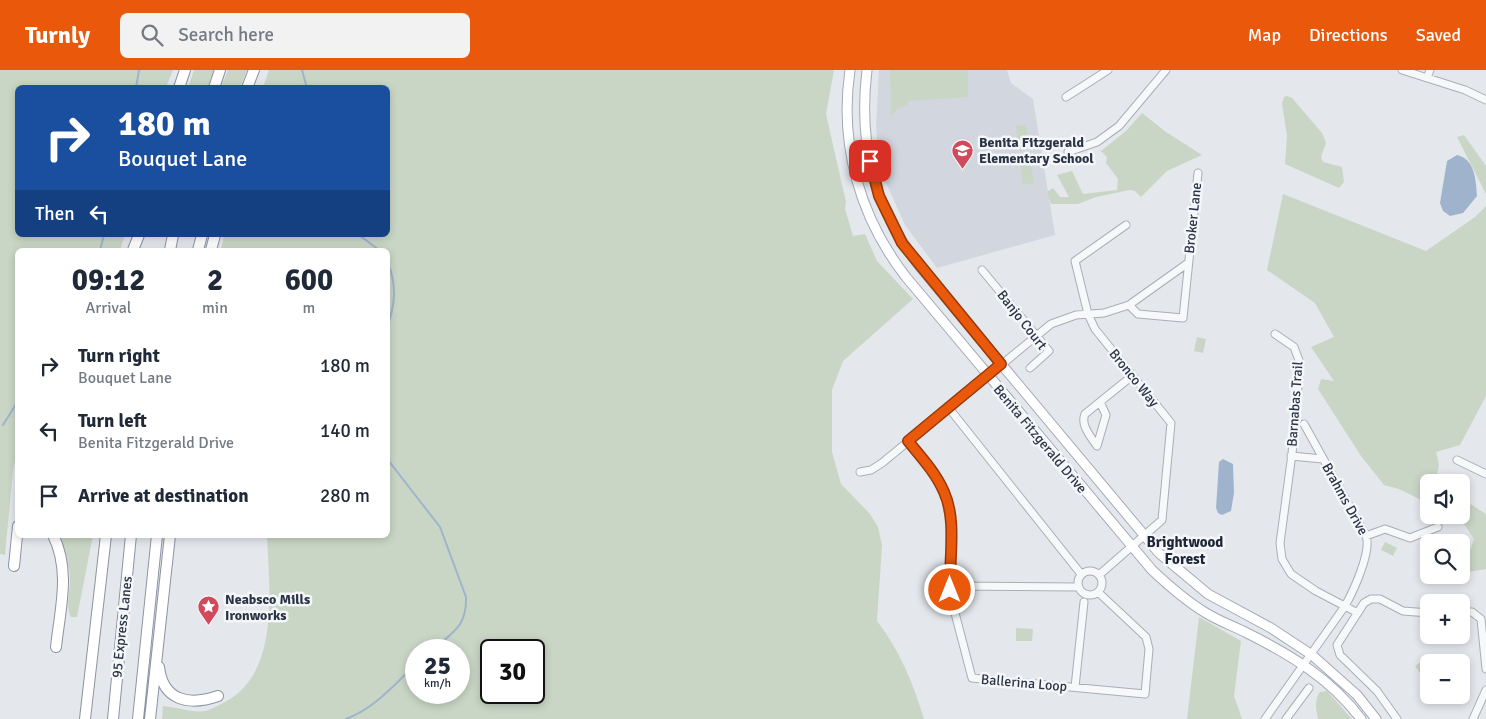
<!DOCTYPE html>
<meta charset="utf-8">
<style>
:root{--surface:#fff;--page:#f2f2f3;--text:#1f2937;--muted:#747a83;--accent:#ea580c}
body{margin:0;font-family:Signika,sans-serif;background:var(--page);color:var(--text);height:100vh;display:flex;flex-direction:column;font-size:19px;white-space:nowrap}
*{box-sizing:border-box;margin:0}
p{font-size:16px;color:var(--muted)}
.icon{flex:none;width:28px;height:28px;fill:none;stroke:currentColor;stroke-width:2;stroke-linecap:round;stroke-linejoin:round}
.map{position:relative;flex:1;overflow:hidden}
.side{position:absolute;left:15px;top:178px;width:375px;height:290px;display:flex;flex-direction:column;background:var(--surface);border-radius:8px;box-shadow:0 2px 8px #0003}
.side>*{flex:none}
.guide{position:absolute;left:15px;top:15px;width:375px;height:152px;border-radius:8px;box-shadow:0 2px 8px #0003;background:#1a4fa0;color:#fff;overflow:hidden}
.controls{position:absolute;left:1420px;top:404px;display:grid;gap:10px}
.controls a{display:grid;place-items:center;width:50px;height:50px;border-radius:8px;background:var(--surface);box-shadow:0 2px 8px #0003;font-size:25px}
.speed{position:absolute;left:405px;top:569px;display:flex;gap:10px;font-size:25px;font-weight:700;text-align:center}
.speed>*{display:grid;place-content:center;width:65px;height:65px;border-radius:50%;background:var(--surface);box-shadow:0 2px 8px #0003;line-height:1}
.speed small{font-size:12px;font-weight:400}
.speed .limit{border:2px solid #111;border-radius:8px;background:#fff;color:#111}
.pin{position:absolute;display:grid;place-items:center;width:42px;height:42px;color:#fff;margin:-21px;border-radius:10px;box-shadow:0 2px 8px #0006}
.me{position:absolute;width:55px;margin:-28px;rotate:0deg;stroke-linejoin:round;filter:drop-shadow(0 0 4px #0008)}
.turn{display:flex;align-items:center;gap:18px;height:105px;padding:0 20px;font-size:22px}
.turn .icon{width:65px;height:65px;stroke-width:2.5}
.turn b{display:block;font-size:35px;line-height:42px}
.then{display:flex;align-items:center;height:48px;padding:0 20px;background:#0003;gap:10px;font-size:19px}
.eta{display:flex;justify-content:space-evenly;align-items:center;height:85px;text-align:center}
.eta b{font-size:30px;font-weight:800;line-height:35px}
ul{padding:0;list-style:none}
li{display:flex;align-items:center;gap:15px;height:65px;padding:0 20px}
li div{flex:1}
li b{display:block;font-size:19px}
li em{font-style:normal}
header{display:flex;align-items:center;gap:30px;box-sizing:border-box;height:70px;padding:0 25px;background:var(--accent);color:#fff}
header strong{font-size:24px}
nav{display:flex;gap:28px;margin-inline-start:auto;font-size:18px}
.search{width:350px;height:45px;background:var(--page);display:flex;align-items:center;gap:12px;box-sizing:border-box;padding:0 18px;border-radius:8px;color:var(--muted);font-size:19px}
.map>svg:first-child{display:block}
.built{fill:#d2d6de}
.green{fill:#c9d6c5;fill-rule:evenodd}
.water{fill:#9fb4cc}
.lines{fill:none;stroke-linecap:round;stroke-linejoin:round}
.stream{stroke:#9fb4cc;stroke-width:2}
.minor-casing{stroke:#a9aeb7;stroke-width:9}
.major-casing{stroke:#a3abb8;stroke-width:11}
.highway-casing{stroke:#8b94a3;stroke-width:12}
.minor{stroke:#f7f8fa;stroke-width:7}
.major{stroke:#fff;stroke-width:9}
.highway{stroke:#fff;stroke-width:10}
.route-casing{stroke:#983908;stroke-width:12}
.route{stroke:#ea580c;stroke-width:9}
.labels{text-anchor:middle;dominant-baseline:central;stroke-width:5;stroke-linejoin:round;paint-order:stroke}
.poi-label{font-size:14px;font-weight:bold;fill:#2b3445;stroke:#f4f6f9;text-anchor:start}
.street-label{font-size:14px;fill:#2b3445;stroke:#f4f6f9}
.neighbourhood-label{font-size:15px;font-weight:bold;fill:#1d2536;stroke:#f4f6f9}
</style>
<header>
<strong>Turnly</strong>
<div class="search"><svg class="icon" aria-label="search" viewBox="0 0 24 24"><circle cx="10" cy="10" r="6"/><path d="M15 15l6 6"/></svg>Search here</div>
<nav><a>Map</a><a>Directions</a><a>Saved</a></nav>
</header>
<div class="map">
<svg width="1486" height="649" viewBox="0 0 1486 649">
<rect width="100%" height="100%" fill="#e4e7ec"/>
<path class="built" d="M879 0H1007L1011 13 1033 29 1055 165 937 198 905 155 883 106 879 93 876 56Z"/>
<path class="green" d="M0 0H173L166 17 18 18V165H125L120 180H18V377L13 400 5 485 0 484Z
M194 0H214L208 17 189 15Z
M228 0H247L240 17H221Z
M269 0H834L826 44 846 132 845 139 853 166 865 164 877 191 913 229 843 291 832 320V382L841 414 870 444 878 457 882 475 877 551C900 581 913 613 924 649H162L163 636C176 637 193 643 205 641 211 640 218 635 223 633 281 605 269 518 267 465H388V180H221L224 165H388V18L263 17ZM416 580H459V622H416ZM491 580H534V622H491Z
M890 0H968V27L908 31V35L898 38 891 46Z
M1287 26 1292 28 1322 63 1326 73 1321 87 1323 92 1342 97 1344 112 1339 118 1285 94 1287 66 1282 33 1284 27Z
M1142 43 1166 62 1202 85 1167 101 1141 127 1135 121 1130 120 1096 127 1078 134H1051L1047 122 1053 118 1060 127H1069L1057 105 1072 101 1083 124 1117 120 1118 109 1106 93 1107 87 1101 81 1126 61Z
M1026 55 1029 75 1018 76 1016 56Z
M1464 65 1486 96V124L1457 67Z
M1031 95 1034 113 1023 115 1021 96Z
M1283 124 1426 181 1475 147 1486 136V326L1460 375 1436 382 1439 395 1435 412H1429V434L1399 419 1384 415 1361 386 1318 319 1321 309 1334 311 1311 277 1334 267 1315 233 1267 200Z
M1197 267 1206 269 1203 283 1194 281Z
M1461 428 1486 444V499L1461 503V486L1470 481 1474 469 1462 451 1450 445H1461Z
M59 465H93L77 547H71C65 536 70 524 70 512 70 495 65 480 59 465Z
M1385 472 1397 478 1393 486 1381 480Z
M1199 547 1241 571 1234 626 1242 649H1187Z
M1016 558 1033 559 1032 571H1016Z
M1422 591 1429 599 1427 612 1415 596Z
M1327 621 1352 649H1353H1318C1316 639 1314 630 1320 622Z"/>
<path class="water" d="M1457 85C1475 89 1476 110 1477 126L1463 143 1450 146 1443 141 1440 133 1447 91Z
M1223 389 1233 394 1234 423 1231 441 1222 445 1218 443 1216 438 1219 392Z"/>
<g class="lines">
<path class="stream" d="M302 0 307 18
M136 18 139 0
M359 165 379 180
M100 180 104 165
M388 193C397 216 395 233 388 255
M3 355 18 331
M388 390 440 457 466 527C467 557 452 563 432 580
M346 649C375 638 394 615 416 594"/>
<defs>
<path id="minor" d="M1402 0 1465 20 1486 30
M1427 8 1430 0
M1066 27 1108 0
M1068 82 1097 72 1119 56 1166 0
M982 200 1049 281 1030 298
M1129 235 1138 244 1183 248 1198 103
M1275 264 1294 277 1300 293 1292 384 1280 473 1282 489 1291 504 1316 521 1358 543
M1100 332 1106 345 1097 376C1091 367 1080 355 1085 344L1132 306
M948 337 1081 504
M908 371 935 406 946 428 950 452V524L972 608 1145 624 1149 579 1146 567 1098 522
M1291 386 1323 389
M1457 390 1486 404
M860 402 871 400 882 393 1051 254 1076 245 1104 243 1129 235 1188 193
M1366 466 1385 459 1410 468 1438 457
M1078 513a12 12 0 1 1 24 0a12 12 0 1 1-24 0Z
M1099 505 1162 450 1171 353 1095 259 1088 244 1075 191 1126 155
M950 516 1078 517
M1461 542H1472L1481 549 1486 599
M1075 617 1084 532
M1265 649 1345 536C1353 522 1372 481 1366 466L1304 354
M1286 649 1309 618
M1397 649 1377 621 1340 585 1337 575 1364 533 1371 529H1380L1403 541 1429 543
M1473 649 1486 620"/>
<path id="major" d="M850 0C839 75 860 148 906 207L1152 500C1169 516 1186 531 1206 543 1219 551 1233 556 1247 563 1291 585 1331 609 1361 649
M867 0C858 75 874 139 921 198L1159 483 1208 524 1271 558 1312 585 1357 625 1376 649"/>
<path id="highway" d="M179 18 185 0
M214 18 220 0
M247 18 254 0
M133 180 139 165
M170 180 173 165
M198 180 202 165
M211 180 215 165
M53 465C71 501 60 539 56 577
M14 496 18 456
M159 597C163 631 189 636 218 626
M85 649 106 465
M113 649 131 465
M138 649 157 465
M150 649 170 465"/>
</defs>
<use href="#minor" class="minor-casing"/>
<use href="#major" class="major-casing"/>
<use href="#highway" class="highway-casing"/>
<use href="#minor" class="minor"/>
<use href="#major" class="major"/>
<use href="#highway" class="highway"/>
</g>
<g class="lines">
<defs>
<path id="route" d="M870 91 879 126 902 173 1001 294 908 371C921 387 936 403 944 422 957 450 949 489 950 520"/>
</defs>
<use href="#route" class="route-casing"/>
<use href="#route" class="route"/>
</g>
<defs>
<symbol id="school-pin" viewBox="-11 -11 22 30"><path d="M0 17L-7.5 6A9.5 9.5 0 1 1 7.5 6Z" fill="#d1495b" stroke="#f4f6f9"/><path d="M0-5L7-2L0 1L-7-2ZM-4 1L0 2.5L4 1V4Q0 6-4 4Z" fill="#fff"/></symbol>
<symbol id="sight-pin" viewBox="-11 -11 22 30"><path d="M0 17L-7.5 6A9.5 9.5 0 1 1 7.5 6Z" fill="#d1495b" stroke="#f4f6f9"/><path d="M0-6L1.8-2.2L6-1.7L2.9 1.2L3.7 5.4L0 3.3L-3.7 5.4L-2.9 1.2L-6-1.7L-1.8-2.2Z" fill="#fff"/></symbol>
</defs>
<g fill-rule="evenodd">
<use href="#school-pin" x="950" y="68" width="25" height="34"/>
<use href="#sight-pin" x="196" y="524" width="25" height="34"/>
</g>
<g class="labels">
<g class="poi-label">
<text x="979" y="72">Benita Fitzgerald<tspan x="979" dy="16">Elementary School</tspan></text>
<text x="225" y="529">Neabsco Mills<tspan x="225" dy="16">Ironworks</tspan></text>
</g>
<g class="street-label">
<text transform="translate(1193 148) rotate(-84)">Broker Lane</text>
<text transform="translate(1022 250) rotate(52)">Banjo Court</text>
<text transform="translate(1134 308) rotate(51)">Bronco Way</text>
<text transform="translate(1295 334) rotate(-86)">Barnabas Trail</text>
<text transform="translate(1040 369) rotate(50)">Benita Fitzgerald Drive</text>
<text transform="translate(1345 429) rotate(61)">Brahms Drive</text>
<text transform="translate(122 557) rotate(-84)">95 Express Lanes</text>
<text transform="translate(1024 613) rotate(5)">Ballerina Loop</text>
</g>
<g class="neighbourhood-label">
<text x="1185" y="472">Brightwood<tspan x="1185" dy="17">Forest</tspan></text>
</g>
</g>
</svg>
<div class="controls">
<a><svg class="icon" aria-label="sound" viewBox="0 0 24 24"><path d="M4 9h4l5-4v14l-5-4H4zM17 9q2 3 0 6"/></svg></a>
<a><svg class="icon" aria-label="search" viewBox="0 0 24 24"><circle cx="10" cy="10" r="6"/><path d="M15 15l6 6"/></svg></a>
<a>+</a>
<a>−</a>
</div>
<div class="speed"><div>25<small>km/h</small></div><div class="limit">30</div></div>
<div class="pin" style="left:870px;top:91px;background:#d93025"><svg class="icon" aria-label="arrive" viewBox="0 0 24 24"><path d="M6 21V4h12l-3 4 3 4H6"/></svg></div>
<svg class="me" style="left:950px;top:520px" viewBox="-20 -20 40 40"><circle r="17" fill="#ea580c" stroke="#fff" stroke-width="3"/><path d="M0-11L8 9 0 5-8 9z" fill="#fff"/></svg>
<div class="guide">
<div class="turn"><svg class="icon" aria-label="right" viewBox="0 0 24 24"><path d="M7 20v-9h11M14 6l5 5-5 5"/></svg><div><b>180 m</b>Bouquet Lane</div></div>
<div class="then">Then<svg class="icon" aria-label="left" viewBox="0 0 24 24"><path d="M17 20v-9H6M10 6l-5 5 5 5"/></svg></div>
</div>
<section class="side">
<div class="eta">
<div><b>09:12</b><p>Arrival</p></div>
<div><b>2</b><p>min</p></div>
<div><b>600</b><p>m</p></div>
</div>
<ul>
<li><svg class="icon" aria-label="right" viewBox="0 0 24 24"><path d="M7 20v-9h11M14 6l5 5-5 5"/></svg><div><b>Turn right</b><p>Bouquet Lane</p></div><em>180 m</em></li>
<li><svg class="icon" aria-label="left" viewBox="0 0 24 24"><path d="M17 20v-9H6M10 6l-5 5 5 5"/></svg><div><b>Turn left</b><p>Benita Fitzgerald Drive</p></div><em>140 m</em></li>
<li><svg class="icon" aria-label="arrive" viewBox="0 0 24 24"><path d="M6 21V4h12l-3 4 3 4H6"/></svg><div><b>Arrive at destination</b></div><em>280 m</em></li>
</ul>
</section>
</div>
